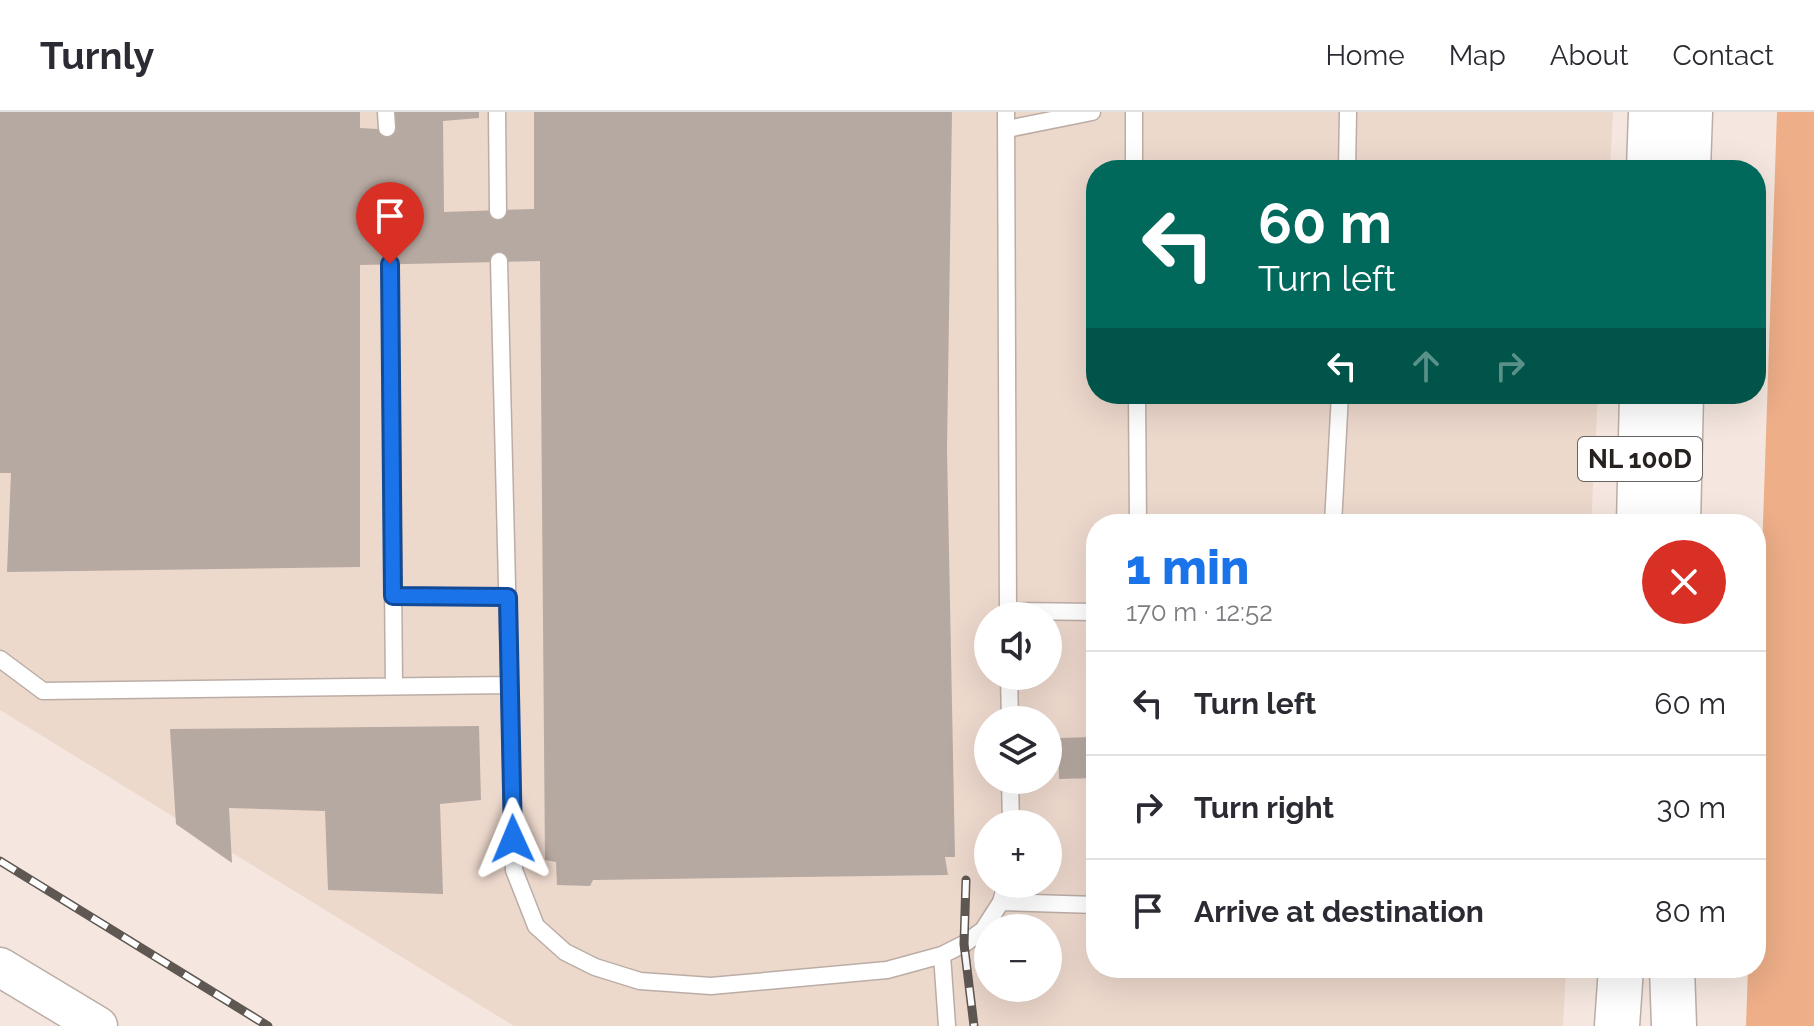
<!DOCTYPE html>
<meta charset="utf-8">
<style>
:root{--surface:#fff;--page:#f7f7f7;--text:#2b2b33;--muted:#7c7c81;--line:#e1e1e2;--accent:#1a73e8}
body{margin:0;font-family:Raleway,sans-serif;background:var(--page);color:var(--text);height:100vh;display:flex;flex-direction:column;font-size:30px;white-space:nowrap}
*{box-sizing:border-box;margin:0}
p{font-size:26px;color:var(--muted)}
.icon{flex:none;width:44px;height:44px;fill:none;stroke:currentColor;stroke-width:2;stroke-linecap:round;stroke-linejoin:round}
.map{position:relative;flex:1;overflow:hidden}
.sheet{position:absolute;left:1086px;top:402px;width:680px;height:464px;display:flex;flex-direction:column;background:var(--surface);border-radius:32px;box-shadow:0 8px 32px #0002}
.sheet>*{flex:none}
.guide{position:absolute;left:1086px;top:48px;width:680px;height:244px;border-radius:32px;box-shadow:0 8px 32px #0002;background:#00695c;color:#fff;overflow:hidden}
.fabs{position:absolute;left:974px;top:490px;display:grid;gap:16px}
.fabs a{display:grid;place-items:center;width:88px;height:88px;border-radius:50%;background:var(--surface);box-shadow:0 8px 32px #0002;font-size:40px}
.pin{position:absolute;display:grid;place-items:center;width:68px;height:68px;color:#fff;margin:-82px -34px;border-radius:50% 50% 50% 0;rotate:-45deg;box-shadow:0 0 8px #0007}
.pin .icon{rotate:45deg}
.me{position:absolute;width:88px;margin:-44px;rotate:359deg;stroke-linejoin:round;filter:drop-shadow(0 0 6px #0008)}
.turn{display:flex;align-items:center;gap:28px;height:168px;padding:0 40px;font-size:36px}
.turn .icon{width:104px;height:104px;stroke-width:2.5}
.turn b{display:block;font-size:56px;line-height:68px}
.lanes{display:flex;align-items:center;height:76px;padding:0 40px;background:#0003;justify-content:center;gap:40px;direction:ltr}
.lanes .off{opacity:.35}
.round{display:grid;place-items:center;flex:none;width:84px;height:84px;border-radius:42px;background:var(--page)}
.overview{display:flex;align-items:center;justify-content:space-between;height:136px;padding:0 40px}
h1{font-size:48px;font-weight:800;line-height:60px;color:var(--accent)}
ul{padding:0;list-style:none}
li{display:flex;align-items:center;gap:24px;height:104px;padding:0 40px;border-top:2px solid var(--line)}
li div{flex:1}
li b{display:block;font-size:30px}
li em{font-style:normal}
header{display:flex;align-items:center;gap:48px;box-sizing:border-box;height:112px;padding:0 40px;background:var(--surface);border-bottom:2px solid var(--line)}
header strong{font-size:38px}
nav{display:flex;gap:44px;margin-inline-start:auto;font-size:28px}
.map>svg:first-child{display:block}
.built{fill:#edd8cc;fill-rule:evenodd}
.green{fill:#edae88}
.building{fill:#b6a9a1}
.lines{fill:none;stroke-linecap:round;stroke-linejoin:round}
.service-casing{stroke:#bbada6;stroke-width:19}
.tertiary-casing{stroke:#bbada6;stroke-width:41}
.motorway-casing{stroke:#bbada6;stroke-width:47}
.service{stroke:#fff;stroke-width:16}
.tertiary{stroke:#fff;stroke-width:38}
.motorway{stroke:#fff;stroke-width:44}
.rail-casing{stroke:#5e5752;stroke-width:9}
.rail{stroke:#fff;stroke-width:6;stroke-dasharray:18;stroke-linecap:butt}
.route-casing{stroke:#114b97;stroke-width:20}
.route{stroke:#1a73e8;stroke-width:14}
.labels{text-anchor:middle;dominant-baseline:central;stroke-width:7;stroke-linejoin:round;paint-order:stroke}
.shield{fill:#fff;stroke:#686462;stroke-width:2}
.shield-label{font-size:26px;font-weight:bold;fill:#27221f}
</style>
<header>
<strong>Turnly</strong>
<nav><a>Home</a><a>Map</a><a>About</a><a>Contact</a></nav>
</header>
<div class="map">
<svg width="1814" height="914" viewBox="0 0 1814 914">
<rect width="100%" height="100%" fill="#f5e7df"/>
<path class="built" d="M0 0H1613L1610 58H1096V282H1598L1591 412H1096V856H1566L1563 914H514L0 598ZM988 504H1048V564H988ZM988 608H1048V668H988ZM988 712H1048V772H988ZM988 816H1048V876H988Z"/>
<path class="green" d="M1777 0H1814V914H1746L1748 856H1756V616Z"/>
<path class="building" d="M0 0H360V16L395 18V0H479V6L443 9 444 100 534 97V0H952L947 338 955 745H945L948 763 593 768 590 774 557 773 556 750 545 748 540 149 360 153V455L7 460 11 361H0Z
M479 614 481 688 440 692 443 782 328 778 325 699 229 696 232 751 176 712 170 617Z
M1096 625V666L1059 667 1058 626Z"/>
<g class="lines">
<defs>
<path id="service" d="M386 0 387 16
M497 0 498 99
M1006 0 1008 504
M1134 0V58
M1007 17 1092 0
M1347 58 1348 0
M499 149 514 758 536 814 565 840 595 855 640 869 711 874 887 858 942 843 964 832 983 818 1001 790 1006 772
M390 152 394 573
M1137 282 1138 412
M1333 412 1340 282
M393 484 508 485
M1008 499 1096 500
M0 547 43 579 510 573
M1009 564 1010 608
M1010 668 1011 712
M1001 790 1096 793
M942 843 947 914"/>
<path id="tertiary" d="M0 855 98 914"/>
<path id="motorway" d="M1649 58 1651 0
M1688 58 1690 0
M1639 412 1642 282
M1678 412 1681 282
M1672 856 1674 914
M1617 914 1621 856"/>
</defs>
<use href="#service" class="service-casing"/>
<use href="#tertiary" class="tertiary-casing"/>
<use href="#motorway" class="motorway-casing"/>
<use href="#service" class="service"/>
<use href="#tertiary" class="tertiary"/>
<use href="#motorway" class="motorway"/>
<defs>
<path id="rail" d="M0 749 268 914
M966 768 964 832 974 914"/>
</defs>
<use href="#rail" class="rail-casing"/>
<use href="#rail" class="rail"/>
</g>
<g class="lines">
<defs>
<path id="route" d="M390 152 393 484 508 485 513 727"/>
</defs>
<use href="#route" class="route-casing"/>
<use href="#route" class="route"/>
</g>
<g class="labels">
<rect class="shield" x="1578" y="325" width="124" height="44" rx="6"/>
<g class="shield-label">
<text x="1640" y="347">NL 100D</text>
</g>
</g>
</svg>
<div class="fabs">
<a><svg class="icon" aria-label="sound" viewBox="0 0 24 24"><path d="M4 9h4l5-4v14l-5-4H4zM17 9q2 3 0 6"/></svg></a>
<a><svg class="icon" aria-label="layers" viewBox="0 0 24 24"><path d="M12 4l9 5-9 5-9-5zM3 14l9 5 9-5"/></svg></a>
<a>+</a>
<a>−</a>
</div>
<div class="pin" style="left:390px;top:152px;background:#d93025"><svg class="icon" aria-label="arrive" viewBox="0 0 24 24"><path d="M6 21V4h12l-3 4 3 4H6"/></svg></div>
<svg class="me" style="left:513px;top:727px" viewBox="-20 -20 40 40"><path d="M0-17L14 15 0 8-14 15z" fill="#1a73e8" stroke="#fff" stroke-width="4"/></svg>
<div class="guide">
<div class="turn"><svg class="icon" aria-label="left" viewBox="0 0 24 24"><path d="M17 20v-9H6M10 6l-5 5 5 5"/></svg><div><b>60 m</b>Turn left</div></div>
<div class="lanes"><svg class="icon" aria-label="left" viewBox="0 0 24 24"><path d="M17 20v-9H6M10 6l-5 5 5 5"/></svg><svg class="icon off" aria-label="ahead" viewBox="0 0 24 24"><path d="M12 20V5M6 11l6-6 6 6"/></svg><svg class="icon off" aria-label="right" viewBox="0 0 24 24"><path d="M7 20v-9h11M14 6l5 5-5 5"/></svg></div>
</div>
<section class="sheet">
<div class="overview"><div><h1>1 min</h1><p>170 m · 12:52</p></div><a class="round" style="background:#d93025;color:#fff"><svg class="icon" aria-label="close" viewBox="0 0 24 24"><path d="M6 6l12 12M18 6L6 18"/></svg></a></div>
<ul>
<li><svg class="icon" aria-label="left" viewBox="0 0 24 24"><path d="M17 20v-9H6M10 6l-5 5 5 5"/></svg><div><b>Turn left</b></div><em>60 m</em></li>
<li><svg class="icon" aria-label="right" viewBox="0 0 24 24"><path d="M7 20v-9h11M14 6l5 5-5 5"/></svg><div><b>Turn right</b></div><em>30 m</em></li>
<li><svg class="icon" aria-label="arrive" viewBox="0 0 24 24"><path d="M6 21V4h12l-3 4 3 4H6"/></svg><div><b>Arrive at destination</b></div><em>80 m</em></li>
</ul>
</section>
</div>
